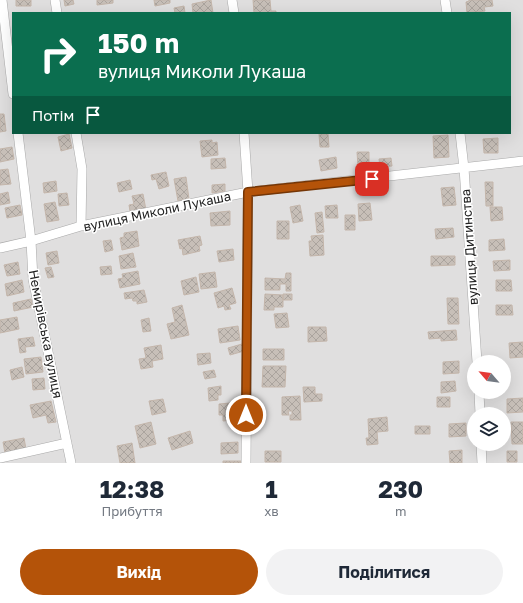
<!DOCTYPE html>
<html lang="uk">
<meta charset="utf-8">
<style>
:root{--surface:#fff;--page:#f2f2f3;--text:#1f2937;--muted:#747a83;--accent:#b45309}
body{margin:0;font-family:"Golos Text",sans-serif;background:var(--page);color:var(--text);height:100vh;display:flex;flex-direction:column;font-size:15px;white-space:nowrap}
*{box-sizing:border-box;margin:0}
p{font-size:13px;color:var(--muted)}
.icon{flex:none;width:22px;height:22px;fill:none;stroke:currentColor;stroke-width:2;stroke-linecap:round;stroke-linejoin:round}
.map{position:relative;height:463px;overflow:hidden}
.side{display:flex;flex-direction:column;background:var(--surface);flex:1}
.side>*{flex:none}
.hud{position:absolute;left:12px;top:12px;width:499px;height:122px;border-radius:0px;box-shadow:0 4px 16px #0002;background:#0b6e4f;color:#fff;overflow:hidden}
.needle{width:26px;rotate:298deg}
.fabs{position:absolute;left:467px;top:355px;display:grid;gap:8px}
.fabs a{display:grid;place-items:center;width:44px;height:44px;border-radius:50%;background:var(--surface);box-shadow:0 4px 16px #0002;font-size:20px}
.pin{position:absolute;display:grid;place-items:center;width:34px;height:34px;color:#fff;margin:-17px;border-radius:8px;box-shadow:0 2px 6px #0006}
.me{position:absolute;width:44px;margin:-22px;rotate:0deg;stroke-linejoin:round;filter:drop-shadow(0 0 3px #0008)}
.turn{display:flex;align-items:center;gap:14px;height:84px;padding:0 20px;font-size:18px}
.turn .icon{width:52px;height:52px;stroke-width:2.5}
.turn b{display:block;font-size:28px;line-height:34px}
.then{display:flex;align-items:center;height:38px;padding:0 20px;background:#0003;gap:8px;font-size:15px}
.eta{display:flex;justify-content:space-evenly;align-items:center;height:68px;text-align:center}
.eta b{font-size:24px;font-weight:700;line-height:28px}
.button{display:flex;gap:8px;margin-top:auto;padding:8px 20px}
.button a{flex:1;height:46px;border-radius:24px;background:var(--accent);color:#fff;font-size:16px;font-weight:700;line-height:46px;text-align:center}
.button a+a{background:var(--page);color:var(--text)}
.map>svg:first-child{display:block}
.residential{fill:#e0dfdf;fill-rule:evenodd}
.building{fill:url(#building-cross-hatch);stroke:#c4b6ab}
.lines{fill:none;stroke-linecap:round;stroke-linejoin:round}
.street-casing{stroke:#a9a9a9;stroke-width:10}
.street{stroke:#fff;stroke-width:9}
.route-casing{stroke:#753606;stroke-width:10}
.route{stroke:#b45309;stroke-width:7}
.labels{text-anchor:middle;dominant-baseline:central;stroke-width:3;stroke-linejoin:round;paint-order:stroke}
.street-label{font-size:13px;fill:#222;stroke:#fff}
</style>
<div class="map">
<svg width="523" height="463" viewBox="0 0 523 463">
<defs>
<pattern id="building-cross-hatch" width="8" height="8" patternUnits="userSpaceOnUse"><rect width="8" height="8" fill="#c7bfb8"/><path d="M0 0l8 8M0 8l8-8" fill="none" stroke="#aba49e"/></pattern>
</defs>
<rect width="100%" height="100%" fill="#f2efe9"/>
<path class="residential" d="M0 0H523V463H0ZM13 13H510V133H13ZM474 362H504V392H474ZM474 414H504V444H474Z"/>
<path class="building" d="M16 0H31V6H16Z
M64 0H73L74 4 65 6Z
M97 0H113V3L97 5Z
M154 0H170V3L155 6Z
M211 0 213 13H193L192 4Z
M253 0H270L271 11H276V13H254Z
M469 0H492L493 6 484 7 485 11 467 13 466 2 469 1Z
M184 6 185 13H175L174 8Z
M0 114H4L6 131 0 132Z
M69 134 72 148 61 151 58 137Z
M319 134H328L329 147H320Z
M448 135 449 157 434 158 433 136Z
M498 138V153H484L483 139Z
M212 140V143L217 142 218 155 202 157 200 141Z
M12 147 14 159 0 162V149Z
M357 152H369V165L358 166Z
M336 157 337 168 321 171 319 160Z
M225 158 226 168 211 169V159Z
M391 158 392 166 380 167 379 159Z
M8 169 11 184 0 185V170Z
M166 172 169 186 159 189 156 179 152 180 151 175Z
M186 177 189 199 178 201 174 179Z
M130 180 132 189 119 192 117 183Z
M56 181 57 191 44 193 43 183Z
M485 182H493V206H486Z
M225 184V191L212 193V185Z
M454 187 456 205 443 206 441 188Z
M8 192 10 203 0 205V194Z
M67 193 69 205 59 206 58 194Z
M143 194 146 210 135 212V210L130 211 129 205 134 204 132 196Z
M55 202 59 220 47 222 44 204Z
M370 203 372 220 359 221 358 204Z
M20 205 22 215 7 218 5 208Z
M300 205 303 221 293 223 290 207Z
M337 205 338 218H326L325 206Z
M490 207H502L503 220 491 221Z
M230 211V225L211 226 210 213Z
M322 212 324 232 317 233 315 213Z
M345 215H355V230H345Z
M277 221H289V239H277Z
M453 228 454 237 436 239 435 229Z
M137 231 139 246 122 250 120 238 124 237V233Z
M323 235 324 255 310 256 309 241H312L311 236Z
M200 236 202 245 199 246 200 251 183 255 182 248 180 249 178 240Z
M504 239 505 250 489 251V240Z
M111 240 113 250 105 252 103 241Z
M233 249 234 260 219 262 217 251Z
M57 251 59 263 48 265 46 253Z
M133 253 136 267 121 269 119 256Z
M431 256H455V265L431 266Z
M510 260V270L494 271 493 261Z
M18 262 20 274 7 276 4 265Z
M111 266 112 274 101 275 100 267Z
M51 267 54 277 48 278 45 268Z
M138 271 140 284 120 288 118 279 123 278 122 274Z
M215 272 217 287 201 289 199 274Z
M286 273H291V291H286V284H280V290H265V278L285 279Z
M196 277 199 292 184 295 181 281Z
M22 280 24 292 7 296 5 284Z
M496 280H511L512 291H496Z
M232 288 236 303 229 305 231 309 225 310 224 306 218 308 214 293Z
M144 290 147 302 137 304V301H133L132 298 125 299 124 293Z
M265 294 283 295V307H274V310H264Z
M283 294H292V300H283Z
M447 298H458L459 324H448Z
M31 299 33 307 14 311 13 303Z
M182 305 189 335 171 339 167 324 175 322 172 308Z
M496 305H512L513 315H496Z
M287 313 289 327 276 328 274 314Z
M17 317 19 329 0 333V320Z
M149 318 151 331 143 332 141 320Z
M238 326 240 340 220 343 218 329Z
M308 327H326L327 341 308 342Z
M456 330 457 340 441 341V338L429 339 428 332Z
M33 337 35 346 25 347 26 352 20 353 18 339Z
M523 342V357L510 358 509 343Z
M242 344 244 351 230 355 228 348Z
M161 345 163 359 152 361 153 367 141 369 139 359 146 358 144 348Z
M263 349H284V360H263Z
M210 353 211 363 198 365 197 354Z
M41 357 43 372 26 374 24 359Z
M459 361V373L443 374V362Z
M263 366H286L285 387H262Z
M22 367 24 377 12 380 10 370Z
M214 370 216 377 205 379 203 372Z
M44 378 45 389 33 390 32 379Z
M455 381 456 391 441 393V382Z
M221 386V395H218V400L209 401 208 388Z
M303 387H315V394H322V401L304 402Z
M300 396 301 420H290V415H292V411H288L289 415H282V397Z
M437 397H450V407H437Z
M523 398V412L507 413V399Z
M163 399 166 412 152 415 149 401Z
M51 401 56 422 48 423 46 415 33 418 30 405Z
M241 402 242 414 232 415 233 420 223 421V415H219V404Z
M387 417 388 431 377 432 378 444 367 445 366 438H369L368 419Z
M151 422 156 444 140 448 135 426Z
M511 422H523V444H512Z
M466 423V436L449 437V424Z
M415 426H430V434H415Z
M190 431 193 443 172 450 168 438Z
M24 438 26 449 5 453 3 442Z
M238 442V453L221 454V443Z
M132 443 135 463H120L117 446Z
M462 450V463H450L449 451Z
M265 451H281V462H265Z
M507 451H517V462H507Z
M223 461H241V463H223Z"/>
<g class="lines">
<defs>
<path id="street" d="M2 0 13 94
M55 0 57 13
M232 0 234 13
M445 0 447 13
M18 133 31 241 33 279 71 463
M76 133 82 169 81 226
M244 133 248 192 246 463
M460 133 464 168 477 362
M0 248 31 241 81 226 248 192 523 161
M479 392 480 414
M481 444 482 463
M0 458 67 443"/>
</defs>
<use href="#street" class="street-casing"/>
<use href="#street" class="street"/>
</g>
<g class="lines">
<defs>
<path id="route" d="M246 415 248 192 372 179"/>
</defs>
<use href="#route" class="route-casing"/>
<use href="#route" class="route"/>
</g>
<g class="labels">
<g class="street-label">
<text transform="translate(157 211) rotate(-12)">вулиця Миколи Лукаша</text>
<text transform="translate(469 247) rotate(-94)">вулиця Дитинства</text>
<text transform="translate(46 334) rotate(79)">Немирівська вулиця</text>
</g>
</g>
</svg>
<div class="fabs">
<a><svg class="needle" viewBox="-14 -14 28 28"><path d="M0-13l5 13h-10z" fill="#e53935"/><path d="M0 13l5-13h-10z" fill="#747a83"/></svg></a>
<a><svg class="icon" aria-label="layers" viewBox="0 0 24 24"><path d="M12 4l9 5-9 5-9-5zM3 14l9 5 9-5"/></svg></a>
</div>
<div class="pin" style="left:372px;top:179px;background:#d93025"><svg class="icon" aria-label="arrive" viewBox="0 0 24 24"><path d="M6 21V4h12l-3 4 3 4H6"/></svg></div>
<svg class="me" style="left:246px;top:415px" viewBox="-20 -20 40 40"><circle r="17" fill="#b45309" stroke="#fff" stroke-width="3"/><path d="M0-11L8 9 0 5-8 9z" fill="#fff"/></svg>
<div class="hud">
<div class="turn"><svg class="icon" aria-label="right" viewBox="0 0 24 24"><path d="M7 20v-9h11M14 6l5 5-5 5"/></svg><div><b>150 m</b>вулиця Миколи Лукаша</div></div>
<div class="then">Потім<svg class="icon" aria-label="arrive" viewBox="0 0 24 24"><path d="M6 21V4h12l-3 4 3 4H6"/></svg></div>
</div>
</div>
<section class="side">
<div class="eta">
<div><b>12:38</b><p>Прибуття</p></div>
<div><b>1</b><p>хв</p></div>
<div><b>230</b><p>m</p></div>
</div>
<div class="button"><a>Вихід</a><a>Поділитися</a></div>
</section>
